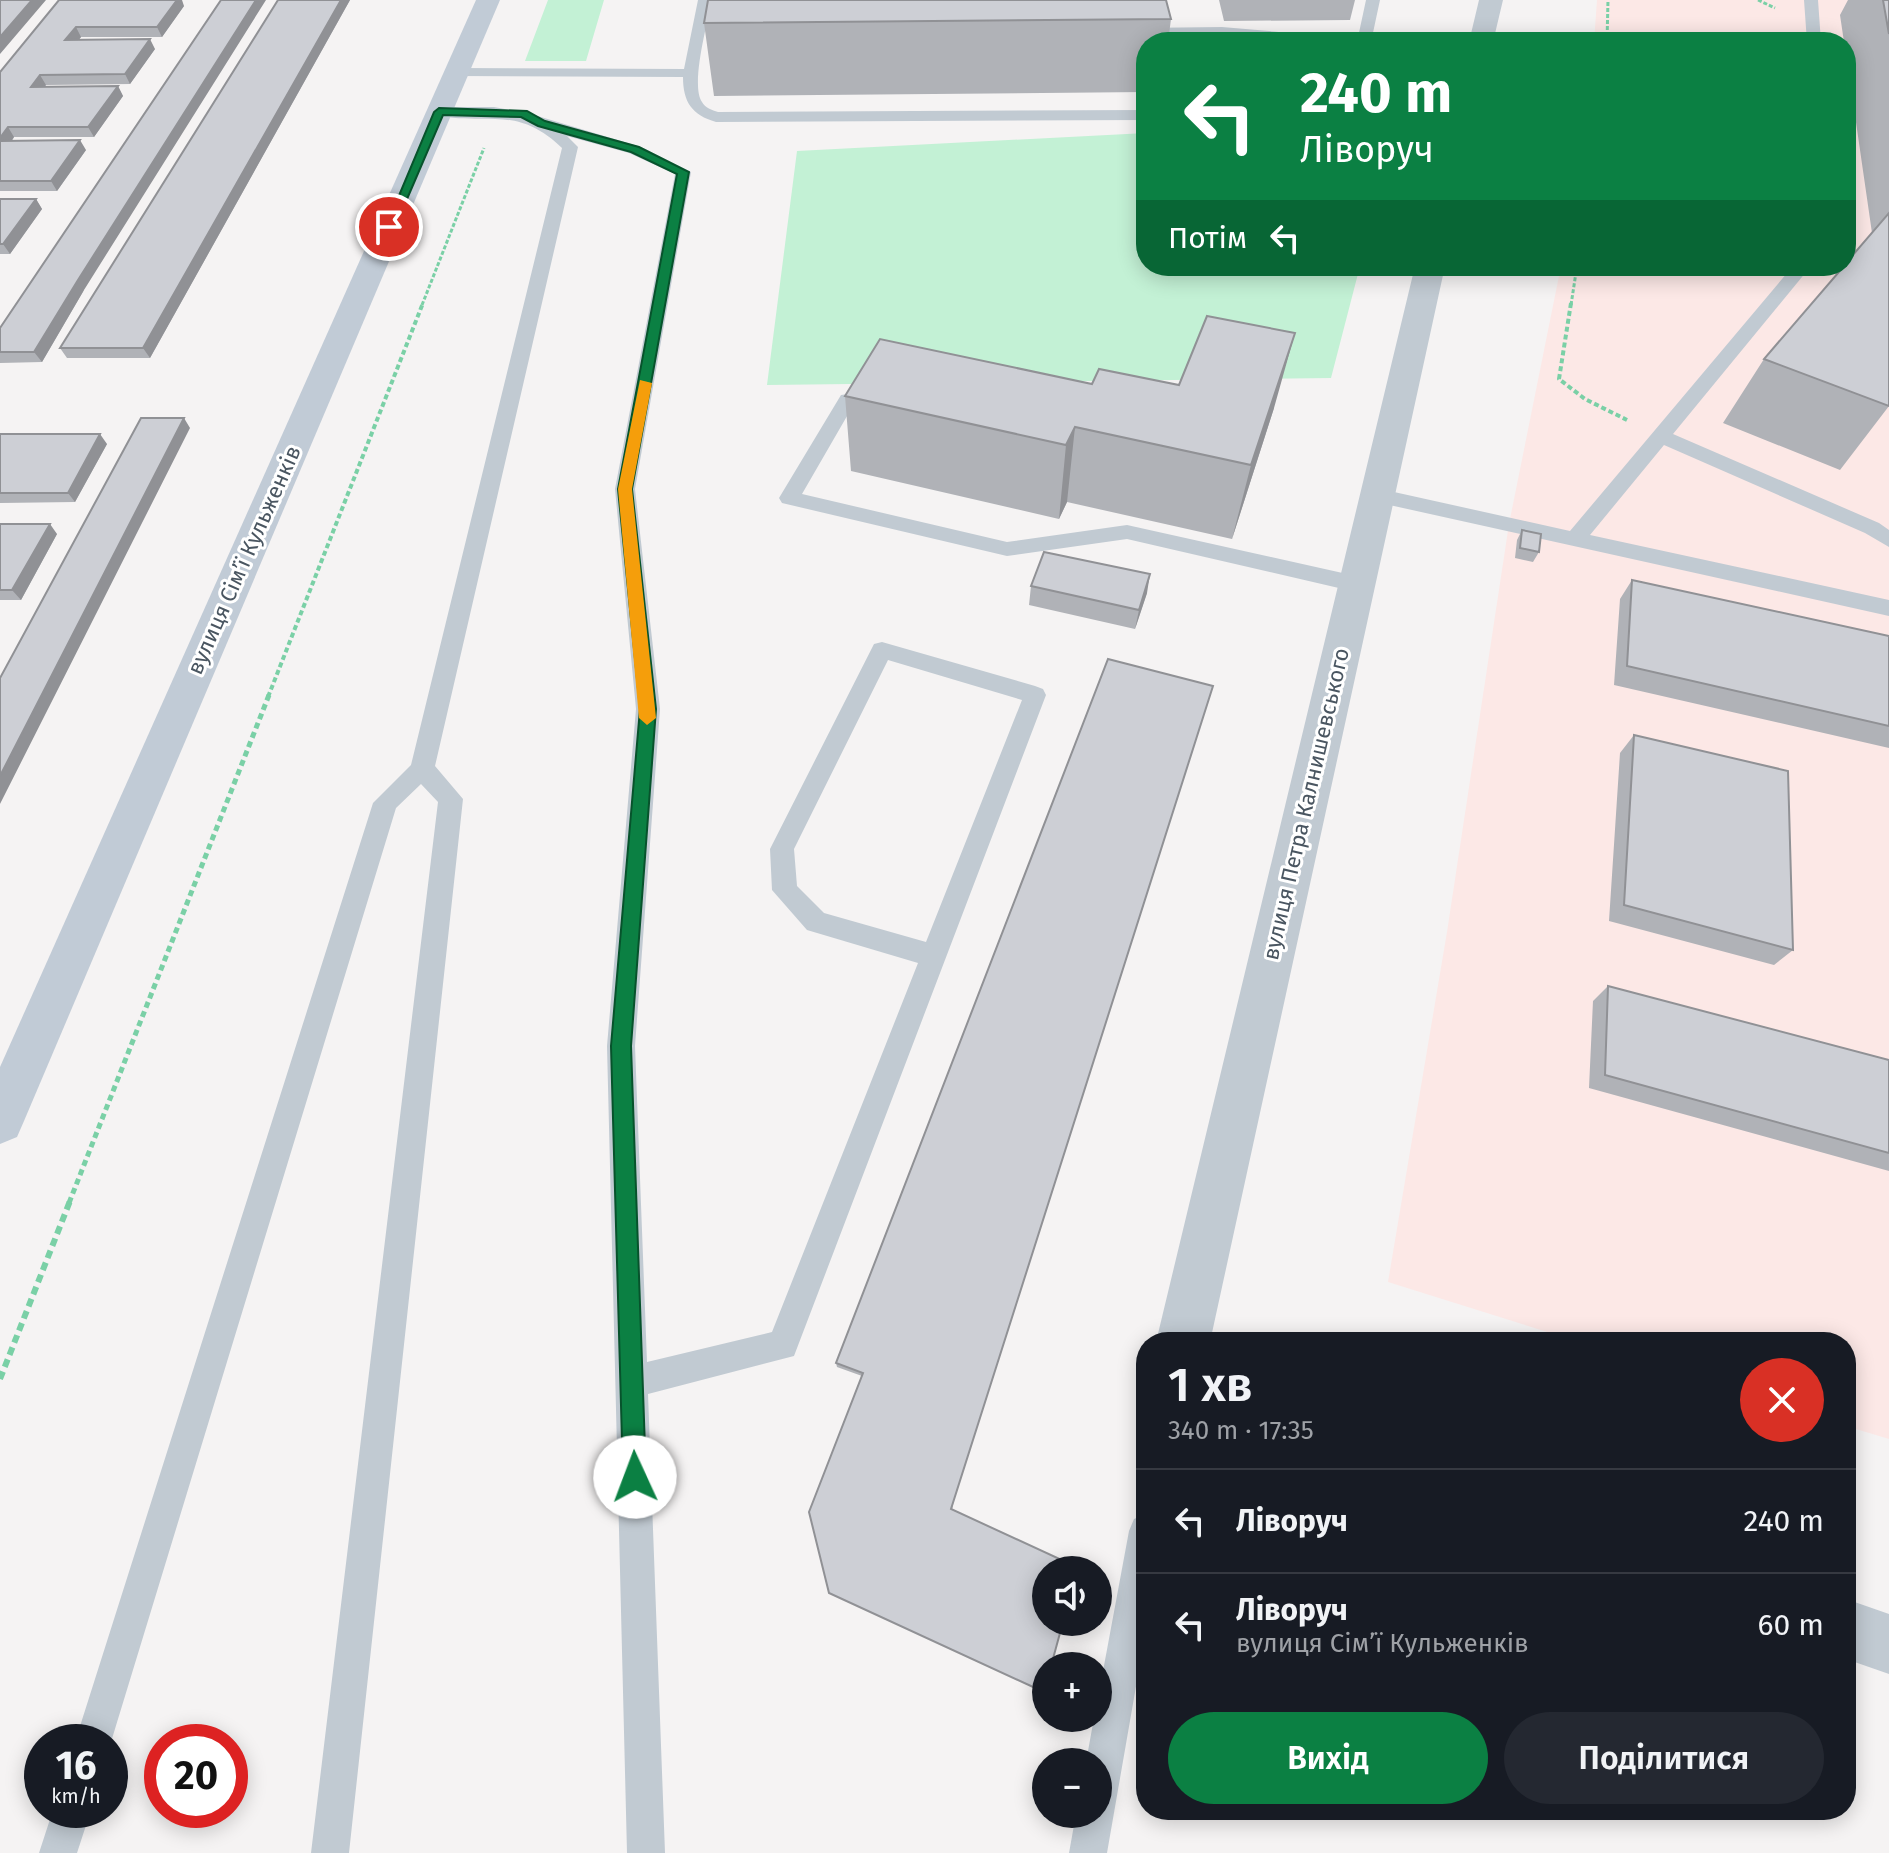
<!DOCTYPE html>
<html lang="uk">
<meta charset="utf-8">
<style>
:root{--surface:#171b24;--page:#242831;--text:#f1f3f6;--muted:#9ea1a6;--line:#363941;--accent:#0b8043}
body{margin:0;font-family:"Fira Sans",sans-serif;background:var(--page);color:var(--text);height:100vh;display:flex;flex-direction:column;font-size:30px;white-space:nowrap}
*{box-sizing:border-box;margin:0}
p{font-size:26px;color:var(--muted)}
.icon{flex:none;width:44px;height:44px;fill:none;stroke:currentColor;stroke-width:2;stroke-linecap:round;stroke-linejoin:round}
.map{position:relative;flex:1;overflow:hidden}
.drawer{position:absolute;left:1136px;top:1332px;width:720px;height:488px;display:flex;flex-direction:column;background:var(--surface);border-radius:32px;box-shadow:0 4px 20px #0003}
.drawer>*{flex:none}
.banner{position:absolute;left:1136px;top:32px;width:720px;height:244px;border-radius:32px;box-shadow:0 4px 20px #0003;background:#0b8043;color:#fff;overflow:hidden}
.tools{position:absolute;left:1032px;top:1556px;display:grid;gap:16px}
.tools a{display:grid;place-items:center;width:80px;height:80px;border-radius:50%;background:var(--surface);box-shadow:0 4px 20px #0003;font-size:40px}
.speed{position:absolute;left:24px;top:1724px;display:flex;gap:16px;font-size:40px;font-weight:700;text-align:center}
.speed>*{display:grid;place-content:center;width:104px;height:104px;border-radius:50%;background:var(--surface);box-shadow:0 4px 20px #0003;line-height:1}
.speed small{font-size:20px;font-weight:400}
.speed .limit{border:12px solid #d22;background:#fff;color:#111}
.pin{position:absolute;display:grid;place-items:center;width:68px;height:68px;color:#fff;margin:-34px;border:4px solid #fff;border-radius:50%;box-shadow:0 2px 8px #0007}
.me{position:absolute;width:88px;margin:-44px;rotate:358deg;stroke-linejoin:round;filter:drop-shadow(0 0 6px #0008)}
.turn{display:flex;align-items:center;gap:28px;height:168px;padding:0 32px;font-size:36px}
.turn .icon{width:104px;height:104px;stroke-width:2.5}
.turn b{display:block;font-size:56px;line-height:68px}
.then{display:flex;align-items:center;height:76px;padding:0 32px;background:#0003;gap:16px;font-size:30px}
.round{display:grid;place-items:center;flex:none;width:84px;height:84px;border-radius:42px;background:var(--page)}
.overview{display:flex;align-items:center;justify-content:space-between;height:136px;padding:0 32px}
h1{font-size:48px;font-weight:600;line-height:60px}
.primary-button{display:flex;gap:16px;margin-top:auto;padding:16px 32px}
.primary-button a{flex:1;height:92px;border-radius:48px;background:var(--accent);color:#fff;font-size:32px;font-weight:600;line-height:92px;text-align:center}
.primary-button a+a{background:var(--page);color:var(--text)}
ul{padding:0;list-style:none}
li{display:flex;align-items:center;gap:24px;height:104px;padding:0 32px;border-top:2px solid var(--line)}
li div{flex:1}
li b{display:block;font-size:30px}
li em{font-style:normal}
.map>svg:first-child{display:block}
.medical{fill:#fce8e6}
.green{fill:#c3f1d5}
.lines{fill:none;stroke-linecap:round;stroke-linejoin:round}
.path-far3{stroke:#7ad0a6;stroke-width:3;stroke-dasharray:4 2;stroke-linecap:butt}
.path-far2{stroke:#7ad0a6;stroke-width:4;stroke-dasharray:5 3;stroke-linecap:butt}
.path-far1{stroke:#7ad0a6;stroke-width:5;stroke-dasharray:6 4;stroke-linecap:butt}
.path{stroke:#7ad0a6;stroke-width:6;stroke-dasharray:8 5;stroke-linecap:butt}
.service{fill:#c1cad2;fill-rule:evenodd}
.minor{fill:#c1cad2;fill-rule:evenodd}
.secondary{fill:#c1cbd6;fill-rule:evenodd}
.wall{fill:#b0b2b7}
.shaded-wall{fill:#909195}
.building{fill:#cdcfd5;stroke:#909195;stroke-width:2}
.route{fill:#0b8043;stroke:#07532c;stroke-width:2}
.slow{fill:#f59e0b}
.labels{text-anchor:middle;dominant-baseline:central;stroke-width:6;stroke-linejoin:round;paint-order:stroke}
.street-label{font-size:22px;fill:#4a5661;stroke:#fff}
</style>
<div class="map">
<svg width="1889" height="1853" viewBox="0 0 1889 1853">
<rect width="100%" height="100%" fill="#f5f3f3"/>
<path class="medical" d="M1597 0H1889V1439L1846 1426V1342H1579L1388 1282 1447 932 1509 524 1561 266H1846V42H1594Z"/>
<path class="green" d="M548 0H604L586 61H525Z
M1146 133V266H1360L1331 378 767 385 797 151Z"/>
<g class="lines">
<path class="path-far3" d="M1758 0 1775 8
M1607 42 1608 0
M422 305 484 148
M1571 305 1577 266"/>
<path class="path-far2" d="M1571 303 1559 379 1585 399 1627 420
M268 697 423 303"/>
<path class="path-far1" d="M69 1203 269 695"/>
<path class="path" d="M0 1379 70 1201"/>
<path class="service" d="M698 0H712C708 21 690 85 702 102 705 108 712 110 718 112L1146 110V120L716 122C692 115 683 102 683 77L457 76 450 72 457 68 684 69Z
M1366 0H1380L1371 42H1357Z
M1804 0H1818L1821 42H1807Z
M1222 27 1349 38 1356 42C1283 42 1210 35 1137 36L1130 32 1137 28Z
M439 107H494L531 114 641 147 691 172 635 489 660 709 635 1046 647 1362 772 1332 918 963 807 930 772 890 770 849 874 644 882 642 1035 686 1043 689 1046 695 794 1356 648 1394 665 1853H627L607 1046 636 709 615 489 675 174 629 153 567 136 578 147 435 766 463 799 349 1853H311L438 802 421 784 396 808 111 1742 110 1745V1742H75L373 803 411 765 562 148C516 104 487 126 434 115V109ZM888 660 1022 700 926 942 824 913 797 886 794 849Z
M1793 266H1811L1673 434 1879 523 1889 530V547L1865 533 1664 445 1590 535 1889 600V616L1376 502 1366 495 1376 488 1570 531Z
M876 390 883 392V400L854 404 802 494 1007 542 1127 525 1356 576 1367 584 1356 592 1127 539 1007 556 782 503 779 498 841 395Z
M1146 1514V1629L1107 1853H1069L1076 1814H1098V1762H1086L1094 1718H1098V1698L1129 1531 1134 1519Z
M53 1810H91L77 1853H39Z"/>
<path class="minor" d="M1479 0H1503L1493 42H1469Z
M1415 266H1445L1210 1342H1156Z
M1846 1599 1889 1614V1674L1846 1659Z"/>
<path class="secondary" d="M476 0H500L24 1121 17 1137 0 1144V1067Z"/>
</g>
<path class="wall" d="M59 0 184 6 162 37H81L79 40 155 49 130 84 46 85 44 87 118 86 123 96 94 137H14L12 141 86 150 57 191H0V72Z
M278 0H350L150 358H67L60 348Z
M1219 0H1355L1350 20 1224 21Z
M1848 0H1889V406L1840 470 1723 423 1764 359 1872 233 1846 53V42H1844L1840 15Z
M1171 19 1168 42H1146V92L714 96 704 23Z
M0 199H36L42 209 10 254H0Z
M84 290 42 362 0 363V328Z
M1092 384 1274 408 1232 539 1067 502 1059 519 851 471 845 396Z
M0 434 107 444 75 502 0 503Z
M0 524 57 534 21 600H0Z
M1522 530 1539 552 1533 562 1515 558 1517 540Z
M1632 580 1889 636V748L1614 685 1620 599Z
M1031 586 1147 593 1135 629 1029 605Z
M1108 659 952 1510 1051 1666 862 1376 837 1367 836 1363Z
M1634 735 1793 950 1774 965 1609 921 1620 753Z
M1608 986 1889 1060V1171L1589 1088 1593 1001Z"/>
<path class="shaded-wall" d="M32 0H46L0 54V37Z
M177 0H182L184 6 162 37 157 27Z
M256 0H266L84 290 42 362 34 352 78 280Z
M341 0H350L150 358 143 348Z
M76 27 81 37 71 49 65 40Z
M150 39 155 49 130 84 125 74Z
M40 75 46 85 36 97 31 87Z
M118 86 123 96 94 137 88 127Z
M8 127 14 137 4 151 0 144V138Z
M80 140 86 150 57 191 51 181Z
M36 199 42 209 10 254 3 244Z
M1295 333 1274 408 1232 539 1251 465Z
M184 418 190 428 0 804V776Z
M1075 427 1067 502 1059 519 1066 445Z
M100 434 107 444 75 502 68 493Z
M50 524 57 534 21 600 12 590Z
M1150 574 1147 593 1135 629 1139 610Z"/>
<path class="building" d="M0 0H32L0 37Z
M59 0H177L157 27H76L65 40 150 39 125 74 40 75 31 87 118 86 88 127H8L0 138V72Z
M221 0H256L78 280 34 352H0V328Z
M278 0H341L143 348H60Z
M708 0H1166L1171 19 704 23Z
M1883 0H1889V34Z
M80 140 51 181H0V141Z
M0 199H36L3 244H0Z
M1889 213V406L1764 359 1844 266H1846V263Z
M1207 316 1295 333 1251 465 1075 427 1066 445 845 396 880 339 1092 384 1099 369 1179 385Z
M141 418H184L0 776V678Z
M0 434H100L68 493H0Z
M0 524H50L12 590H0Z
M1522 530 1541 534 1539 552 1520 548Z
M1044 552 1150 574 1139 610 1031 586Z
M1632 580 1889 636V726L1627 666Z
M1108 659 1213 686 951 1509 1077 1567 1076 1570H1046V1622H1063L1051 1666H1046V1685L1044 1692 829 1593 809 1512 863 1373 836 1363Z
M1634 735 1788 771 1793 950 1624 905Z
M1608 986 1889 1060V1153L1605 1075Z"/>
<path class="route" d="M439 108 527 111 545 121 639 147 689 172 632 489 656 709 631 1046 646 1477 643 1485 635 1488 626 1485 623 1477 611 1046 640 709 618 489 677 174 631 152 538 126 521 117 443 115 395 227 385 229 434 112Z"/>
<path class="slow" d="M640 380 652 383 632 489 656 718 647 725 639 718 618 489Z"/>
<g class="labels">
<g class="street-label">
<text transform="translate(244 560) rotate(-66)">вулиця Сімʼї Кульженків</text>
<text transform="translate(1306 804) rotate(-77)">вулиця Петра Калнишевського</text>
</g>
</g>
</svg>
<div class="tools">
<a><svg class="icon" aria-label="sound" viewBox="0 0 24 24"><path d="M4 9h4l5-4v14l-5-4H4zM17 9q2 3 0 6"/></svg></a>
<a>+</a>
<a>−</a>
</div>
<div class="speed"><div>16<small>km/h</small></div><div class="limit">20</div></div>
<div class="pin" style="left:389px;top:227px;background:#d93025"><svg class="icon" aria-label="arrive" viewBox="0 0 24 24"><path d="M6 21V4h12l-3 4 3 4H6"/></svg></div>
<svg class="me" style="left:635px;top:1477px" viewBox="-20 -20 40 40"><circle r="19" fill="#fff"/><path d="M0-13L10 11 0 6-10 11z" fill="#0b8043"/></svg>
<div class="banner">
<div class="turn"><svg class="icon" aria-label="left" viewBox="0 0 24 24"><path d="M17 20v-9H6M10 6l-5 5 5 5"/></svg><div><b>240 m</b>Ліворуч</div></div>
<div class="then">Потім<svg class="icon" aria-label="left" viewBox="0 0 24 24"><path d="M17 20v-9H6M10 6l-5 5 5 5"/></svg></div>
</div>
<section class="drawer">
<div class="overview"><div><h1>1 хв</h1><p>340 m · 17:35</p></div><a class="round" style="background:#d93025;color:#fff"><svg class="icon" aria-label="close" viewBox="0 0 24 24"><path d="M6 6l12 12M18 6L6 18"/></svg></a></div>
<ul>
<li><svg class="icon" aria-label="left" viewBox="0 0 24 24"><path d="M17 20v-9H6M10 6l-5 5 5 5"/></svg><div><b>Ліворуч</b></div><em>240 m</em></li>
<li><svg class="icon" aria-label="left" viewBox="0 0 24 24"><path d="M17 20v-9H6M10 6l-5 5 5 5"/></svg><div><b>Ліворуч</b><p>вулиця Сімʼї Кульженків</p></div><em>60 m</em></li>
</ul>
<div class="primary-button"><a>Вихід</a><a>Поділитися</a></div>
</section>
</div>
